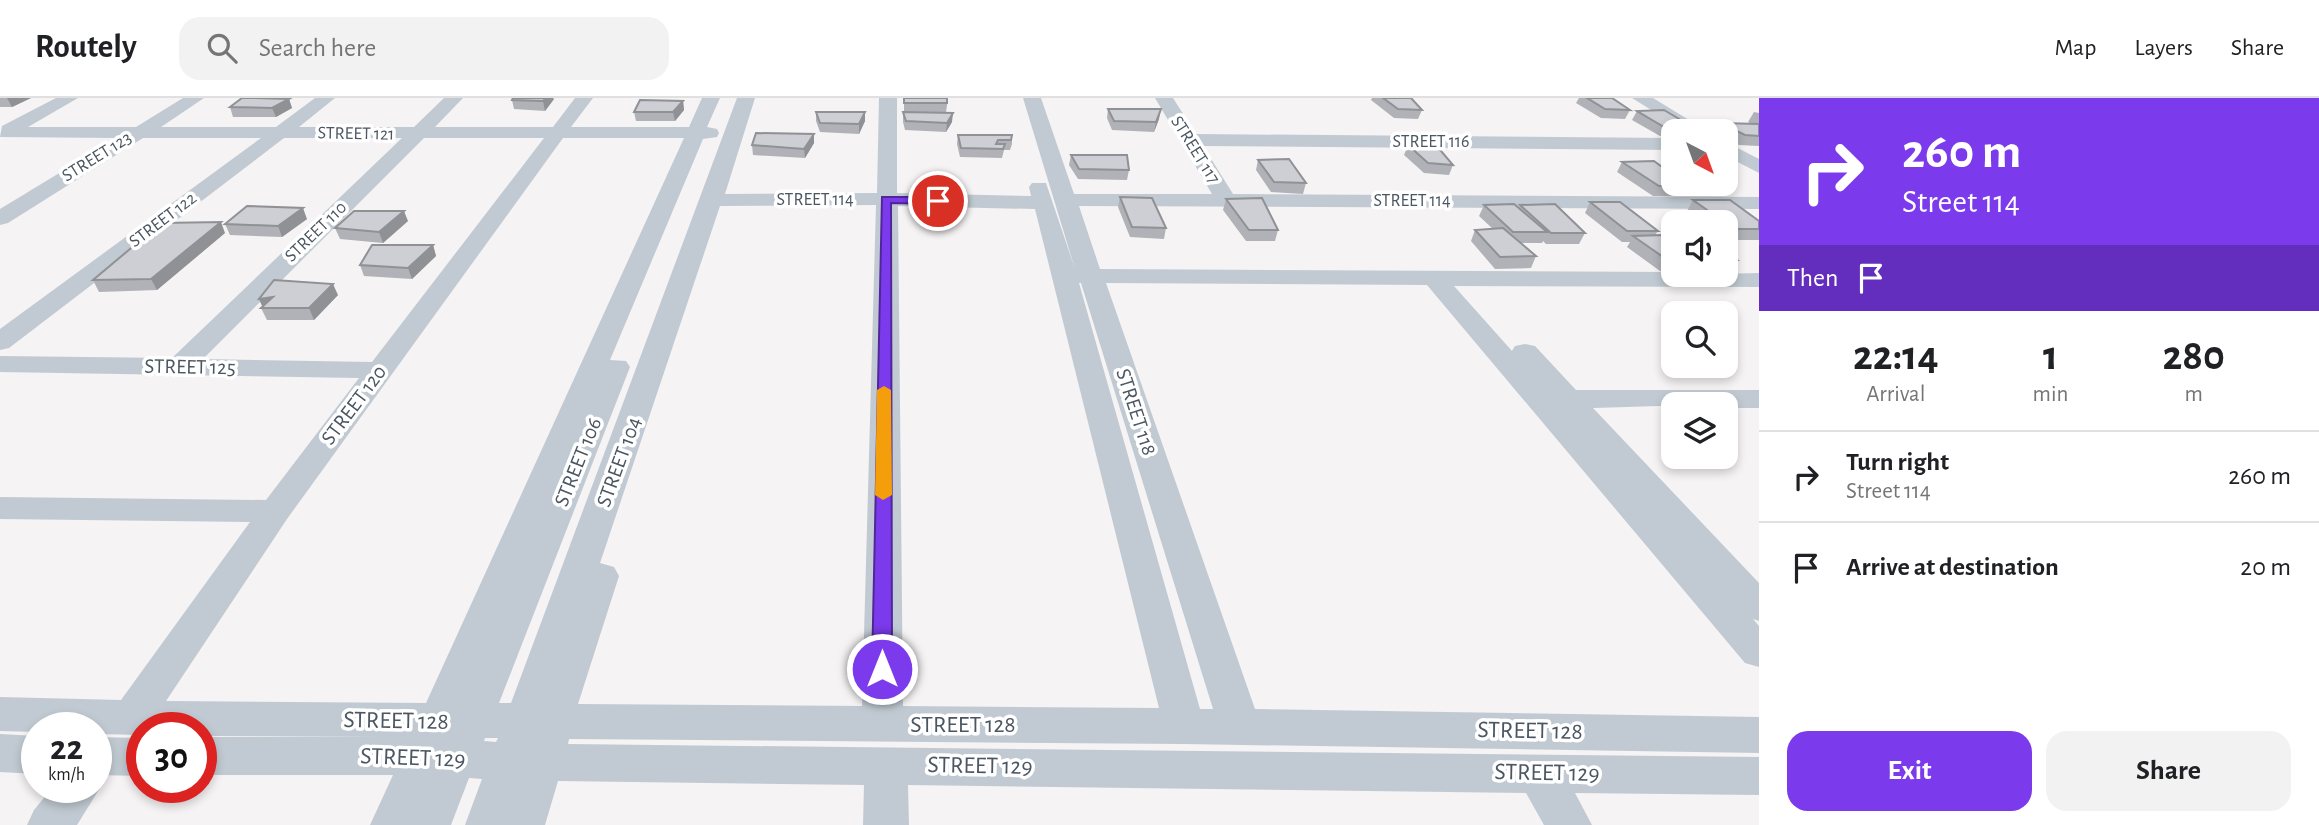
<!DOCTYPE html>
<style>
:root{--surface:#fff;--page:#f2f2f2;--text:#202124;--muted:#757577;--line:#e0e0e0;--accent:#7c3aed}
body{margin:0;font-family:"Alegreya Sans",sans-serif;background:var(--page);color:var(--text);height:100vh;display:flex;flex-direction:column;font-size:26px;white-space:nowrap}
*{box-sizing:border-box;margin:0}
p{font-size:23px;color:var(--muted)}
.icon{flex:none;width:38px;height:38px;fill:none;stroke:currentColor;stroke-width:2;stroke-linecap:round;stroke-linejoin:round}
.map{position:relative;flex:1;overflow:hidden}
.details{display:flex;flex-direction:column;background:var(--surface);width:560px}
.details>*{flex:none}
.top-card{background:#7c3aed;color:#fff;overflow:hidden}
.needle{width:46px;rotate:139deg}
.controls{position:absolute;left:1661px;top:21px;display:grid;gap:14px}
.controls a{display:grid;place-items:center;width:77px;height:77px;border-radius:14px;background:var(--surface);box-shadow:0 4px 10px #0003;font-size:35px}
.speed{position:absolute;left:21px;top:614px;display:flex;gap:14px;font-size:35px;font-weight:700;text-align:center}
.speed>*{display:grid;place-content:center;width:91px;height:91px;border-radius:50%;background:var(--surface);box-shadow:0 4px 10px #0003;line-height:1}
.speed small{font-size:18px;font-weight:400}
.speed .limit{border:10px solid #d22;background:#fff;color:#111}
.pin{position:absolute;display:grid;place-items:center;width:60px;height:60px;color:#fff;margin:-30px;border:4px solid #fff;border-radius:50%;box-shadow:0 2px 7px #0007}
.me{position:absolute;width:77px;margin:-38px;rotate:0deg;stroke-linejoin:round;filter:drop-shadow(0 0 5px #0008)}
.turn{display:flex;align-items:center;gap:24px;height:147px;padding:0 28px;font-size:32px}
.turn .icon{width:91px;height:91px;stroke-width:2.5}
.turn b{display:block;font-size:49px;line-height:60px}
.then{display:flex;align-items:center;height:66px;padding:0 28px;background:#0003;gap:14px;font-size:26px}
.eta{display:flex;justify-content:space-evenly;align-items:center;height:119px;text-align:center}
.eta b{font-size:42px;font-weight:700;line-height:49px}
.cta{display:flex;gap:14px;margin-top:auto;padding:14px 28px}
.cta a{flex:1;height:80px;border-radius:21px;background:var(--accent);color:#fff;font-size:28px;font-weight:700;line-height:80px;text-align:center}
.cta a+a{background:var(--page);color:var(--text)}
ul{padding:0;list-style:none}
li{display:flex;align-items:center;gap:21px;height:91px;padding:0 28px;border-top:2px solid var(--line)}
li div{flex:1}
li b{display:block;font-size:26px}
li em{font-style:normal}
header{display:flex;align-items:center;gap:42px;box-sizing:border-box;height:98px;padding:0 35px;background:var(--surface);border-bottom:2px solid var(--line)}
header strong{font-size:33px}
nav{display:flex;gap:38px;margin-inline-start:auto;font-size:24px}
.search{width:490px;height:63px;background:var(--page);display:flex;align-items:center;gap:18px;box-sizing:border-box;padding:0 24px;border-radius:21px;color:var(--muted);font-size:26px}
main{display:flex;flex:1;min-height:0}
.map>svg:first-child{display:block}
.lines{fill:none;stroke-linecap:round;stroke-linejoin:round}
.minor{fill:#c1cad2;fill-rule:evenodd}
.wall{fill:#b0b2b7}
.shaded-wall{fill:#909195}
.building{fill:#cdcfd5;stroke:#909195;stroke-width:2}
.route{fill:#7c3aed;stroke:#51269a;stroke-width:2}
.slow{fill:#f59e0b}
.labels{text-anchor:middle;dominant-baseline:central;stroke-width:7;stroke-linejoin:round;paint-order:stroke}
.far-street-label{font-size:18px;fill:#4a5661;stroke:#fff}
.street-label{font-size:21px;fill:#4a5661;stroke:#fff}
.near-street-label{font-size:24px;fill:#4a5661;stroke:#fff}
</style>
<header>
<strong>Routely</strong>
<div class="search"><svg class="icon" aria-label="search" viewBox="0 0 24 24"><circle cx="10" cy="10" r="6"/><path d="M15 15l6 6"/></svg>Search here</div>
<nav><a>Map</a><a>Layers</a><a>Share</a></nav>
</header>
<main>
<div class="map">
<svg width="1759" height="727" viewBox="0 0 1759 727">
<rect width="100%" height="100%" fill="#f5f3f3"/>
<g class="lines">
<path class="minor" d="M56 0H78L28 29H136L183 0H204L161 29H276L315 0H335L299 29H414L444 0H463L435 29H553L575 0H593L571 29H689L702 0H720L707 29 717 31 719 35 717 39 703 41 610 262 626 263 630 269 499 605H511L737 0H755L725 96 877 95 879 0H897V95L1031 98 1029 89 1032 85H1046L1075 171 1023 0H1041L1074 96H1212L1155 0H1173L1196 36 1673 40V52L1203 48 1233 96 1759 99V111L1079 108 1100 171 1673 174V177L1759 175V189L1454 188 1512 253 1515 248 1525 246 1535 248 1576 292H1759V310H1726V306L1593 310 1759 485V523L1753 521 1759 528V569L1745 565 1427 187 1106 185 1255 611 1759 619V655L1184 646 569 641 568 646 1759 659V697L1575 695 1592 727H1544L1526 695 908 687 909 727H863L864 687 558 683 545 727H465L482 681 469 680 451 727H370L393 677H201V639H382L201 638V630H142V637L96 636V630H37V634L0 633V599L121 602 250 424 0 421V399L266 402 359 280 0 274V258L172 260 402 40H284L9 250 0 252V231L261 40H143L8 125 0 127V111L117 40 0 39 2 28ZM424 40H544L372 264 203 261ZM563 40H684L426 605 166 603 287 421ZM876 107 862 608 578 606 619 478 614 469 600 465 720 108ZM898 108 1035 111 1159 610 903 608ZM1079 185H1081L1213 611H1200ZM485 640H498L496 644 484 643Z
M1632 0H1653L1707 33H1685Z
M1726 44 1759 61V75L1726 58Z
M0 636 37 638V676L0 674Z
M96 639 142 640V678L96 677Z
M96 681 100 690 77 727H27L34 712 52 690H96Z"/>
</g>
<path class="wall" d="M0 0H31L12 9H0Z
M904 0H948L946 14H904Z
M1372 0H1411L1422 12 1418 21 1394 20 1371 2Z
M1579 0H1612L1630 12 1625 21 1601 20 1576 5Z
M289 1 292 10 276 19H233L230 9Z
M554 1 545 13 514 11 512 2Z
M683 3 684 12 675 23H636L634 14Z
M1108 11 1159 21 1154 34 1112 32 1107 20Z
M1637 13 1696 31 1694 33H1673V39L1660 38 1632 22Z
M816 14 865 23 859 36 820 34 816 23Z
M903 14 952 24 946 34 905 32 903 24Z
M1754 14 1759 15V48L1739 47 1726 40V33H1715L1720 25 1752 26 1748 24Z
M958 37H1012V46L1010 52H1004L1002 60 960 59 957 46Z
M814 45 805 60 753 57 752 47Z
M1408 47 1453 67 1449 77 1424 75 1404 57Z
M1071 57 1129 72 1127 82 1078 81 1069 67Z
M1258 62 1306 85 1303 96 1271 94 1256 72Z
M1622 64 1689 88 1684 98H1653L1617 74Z
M1120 99 1166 130 1164 141 1130 139 1118 109Z
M1226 101 1278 132 1275 143H1246L1223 112Z
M1693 102 1759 123V142H1728L1726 140V124H1703L1687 113Z
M1590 104 1658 133 1655 137 1668 140 1671 136H1673V173H1660L1627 149 1630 144H1622L1585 115Z
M1484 107 1519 110 1520 107 1585 135 1579 146H1546L1543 143 1542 145H1521L1536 158 1531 170 1495 171 1471 143 1475 132 1493 131 1479 118Z
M307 121 282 139 230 137 225 126Z
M408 123 383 145 340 141 335 130Z
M225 135 157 192 99 194 93 182Z
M433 147 436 158 412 181 364 178 360 167Z
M1726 154 1737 162 1730 173H1726Z
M338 197 314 222H267L261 210 263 209 259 201Z"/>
<path class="shaded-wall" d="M7 0H31L12 9Z
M546 0H553L554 1 545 13 543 3Z
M289 1 292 10 276 19 272 10Z
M683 3 684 12 675 23 673 14Z
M1161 11 1159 21 1154 34 1156 24Z
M865 14V23L859 36V26Z
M953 15 952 24 946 34 947 25Z
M814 36V45L805 60 804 51Z
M303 110 307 121 282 139 278 128Z
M404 113 408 123 383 145 379 134Z
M221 124 225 135 157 192 151 181Z
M433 147 436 158 412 181 408 170Z
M333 186 338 197 314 222 309 210Z
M273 199 263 210 259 201Z"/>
<path class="building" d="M242 0H255L289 1 272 10 230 9Z
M513 0H546L543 3 512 2Z
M904 0H947V5H904Z
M1383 0H1411L1422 12 1398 11Z
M1587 0H1612L1630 12 1605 11Z
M640 2 683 3 673 14H634Z
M1108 11H1161L1156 24 1114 23Z
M1664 12 1696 31 1664 29 1637 13Z
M816 14H865L859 26 820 25Z
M903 14 953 15 947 25 906 23Z
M1720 25 1759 26V38L1745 37Z
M756 35 814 36 804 51 752 47Z
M958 37H1012L1011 42H998L996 46H1005L1003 51 961 50Z
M1408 47H1436L1453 67 1428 65Z
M1071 57H1127L1129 72 1079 71Z
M1289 61 1306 85 1274 84 1258 62Z
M1654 63 1673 77V86H1686L1689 88H1659L1622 64Z
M1120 99 1152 100 1166 130 1132 129Z
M1262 100 1278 132H1249L1226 101Z
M1693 102H1730L1759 123V131H1734Z
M1590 104H1620L1658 133H1627Z
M1514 106 1547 134H1513L1484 107Z
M1555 106 1585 135H1551L1520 107Z
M247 108 303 110 278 128 225 126Z
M354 113H404L379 134 335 130Z
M221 124 151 181 93 182 161 125Z
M1503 130 1536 158 1500 159 1475 132Z
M1664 137 1673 143V161H1666L1633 138Z
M372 147H433L408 170 360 167Z
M1726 154 1737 162H1726Z
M274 182 333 186 309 210H261L273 199 259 201Z"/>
<path class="route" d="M882 99H938L944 103 938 106 891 105 892 571 889 577 882 579 875 577 872 571Z"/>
<path class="slow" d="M884 288 891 292 892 397 883 402 875 397 877 292Z"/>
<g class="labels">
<g class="far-street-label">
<text transform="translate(356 36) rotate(1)">STREET 121</text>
<text x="1431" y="44">STREET 116</text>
<text transform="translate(1195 52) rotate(58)">STREET 117</text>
<text transform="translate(97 59) rotate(-32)">STREET 123</text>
<text x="815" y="102">STREET 114</text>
<text x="1412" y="103">STREET 114</text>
<text transform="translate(163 122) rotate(-37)">STREET 122</text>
<text transform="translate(316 134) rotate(-44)">STREET 110</text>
</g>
<g class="street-label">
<text transform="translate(190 269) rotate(1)">STREET 125</text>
<text transform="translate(354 307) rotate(-53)">STREET 120</text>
<text transform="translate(1136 314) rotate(72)">STREET 118</text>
<text transform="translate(578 364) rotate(-68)">STREET 106</text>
<text transform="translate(619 364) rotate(-70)">STREET 104</text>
</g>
<g class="near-street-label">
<text transform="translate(396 623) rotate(1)">STREET 128</text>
<text x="963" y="627">STREET 128</text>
<text transform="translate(1530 633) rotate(1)">STREET 128</text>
<text transform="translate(413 660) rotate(2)">STREET 129</text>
<text transform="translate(980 668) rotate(1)">STREET 129</text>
<text transform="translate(1547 675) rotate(1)">STREET 129</text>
</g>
</g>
</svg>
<div class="controls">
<a><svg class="needle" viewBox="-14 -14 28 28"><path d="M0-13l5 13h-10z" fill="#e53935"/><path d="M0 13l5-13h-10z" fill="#757577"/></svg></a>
<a><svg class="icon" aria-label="sound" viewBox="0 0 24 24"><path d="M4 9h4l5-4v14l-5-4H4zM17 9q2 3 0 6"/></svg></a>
<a><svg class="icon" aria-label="search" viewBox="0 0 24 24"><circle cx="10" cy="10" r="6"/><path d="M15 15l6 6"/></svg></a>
<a><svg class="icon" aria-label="layers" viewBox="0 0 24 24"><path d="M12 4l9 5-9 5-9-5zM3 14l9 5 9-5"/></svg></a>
</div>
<div class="speed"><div>22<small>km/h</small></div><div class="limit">30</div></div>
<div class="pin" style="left:938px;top:103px;background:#d93025"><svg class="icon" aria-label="arrive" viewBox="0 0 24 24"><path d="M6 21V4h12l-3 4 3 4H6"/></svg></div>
<svg class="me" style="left:882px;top:571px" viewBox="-20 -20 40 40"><circle r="17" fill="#7c3aed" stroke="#fff" stroke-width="3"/><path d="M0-11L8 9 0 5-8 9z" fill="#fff"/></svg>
</div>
<section class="details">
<div class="top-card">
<div class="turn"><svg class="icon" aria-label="right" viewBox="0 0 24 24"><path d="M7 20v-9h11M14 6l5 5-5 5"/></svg><div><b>260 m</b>Street 114</div></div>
<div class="then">Then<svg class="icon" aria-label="arrive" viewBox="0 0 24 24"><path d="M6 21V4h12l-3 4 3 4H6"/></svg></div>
</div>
<div class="eta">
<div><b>22:14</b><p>Arrival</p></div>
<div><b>1</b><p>min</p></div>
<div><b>280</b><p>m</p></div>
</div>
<ul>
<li><svg class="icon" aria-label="right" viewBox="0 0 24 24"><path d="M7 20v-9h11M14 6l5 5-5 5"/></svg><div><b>Turn right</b><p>Street 114</p></div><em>260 m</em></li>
<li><svg class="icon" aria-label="arrive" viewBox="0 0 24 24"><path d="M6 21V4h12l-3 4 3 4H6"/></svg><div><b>Arrive at destination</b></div><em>20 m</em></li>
</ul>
<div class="cta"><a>Exit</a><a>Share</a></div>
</section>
</main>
